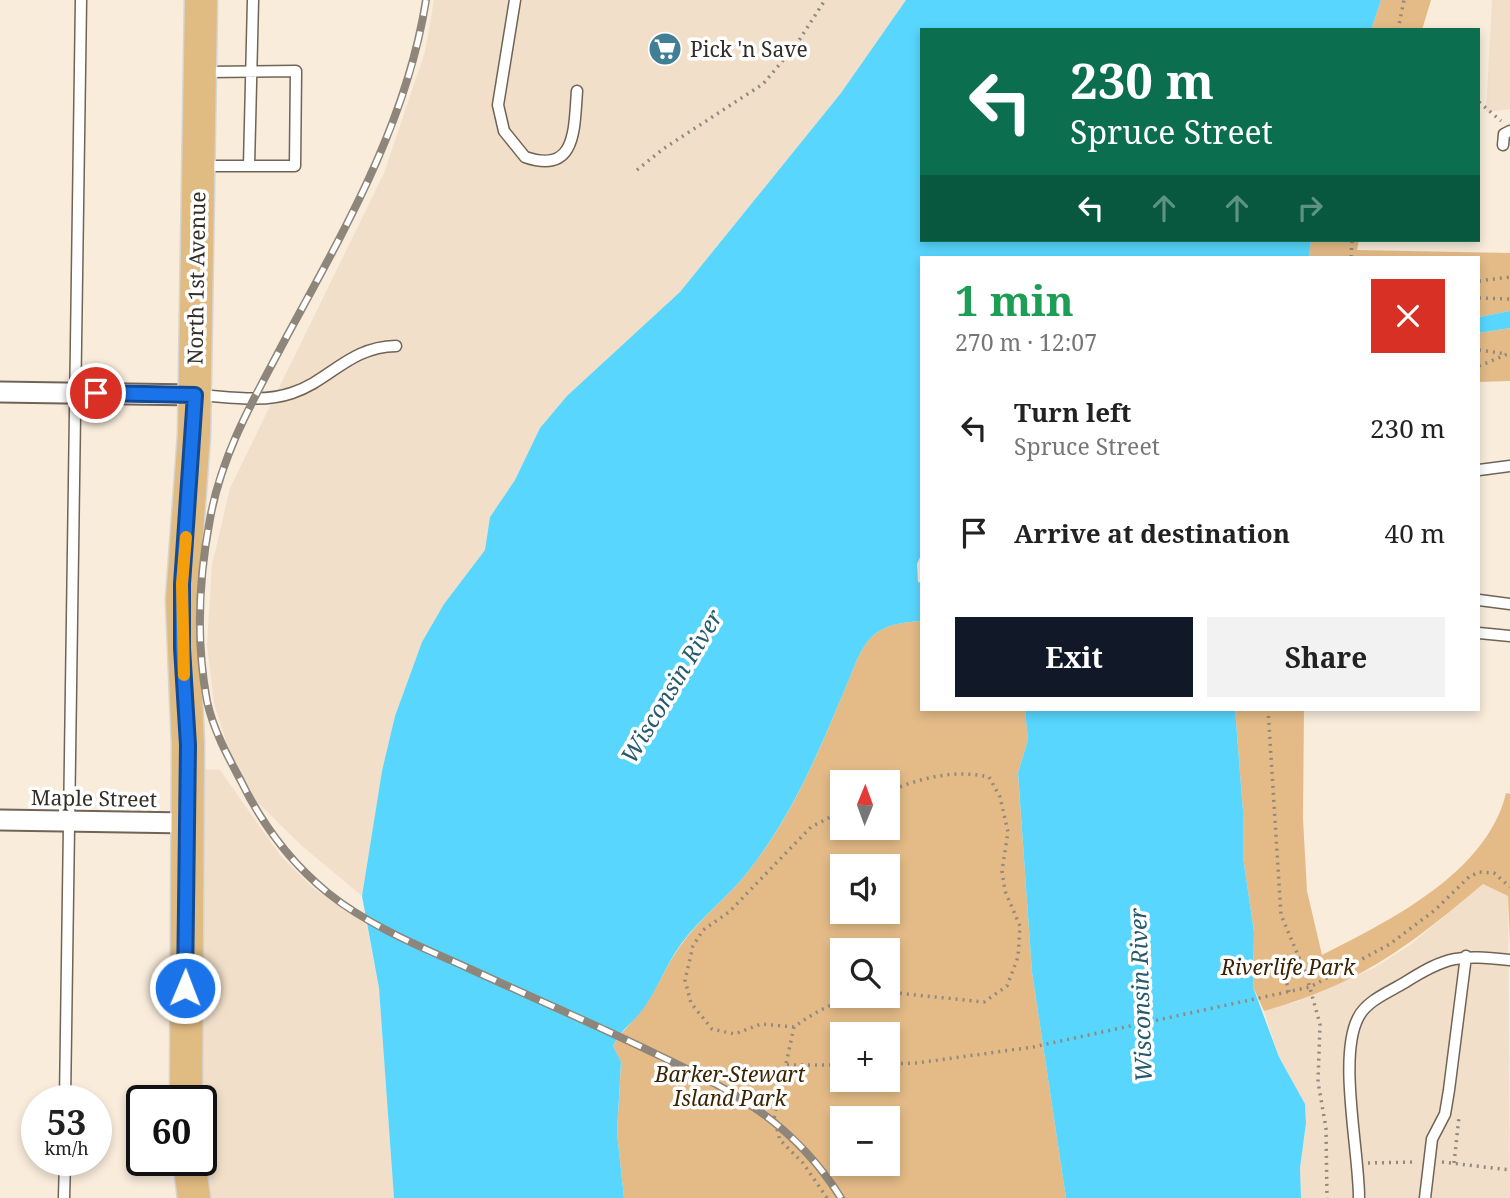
<!DOCTYPE html>
<meta charset="utf-8">
<style>
:root{--surface:#fff;--page:#f2f2f2;--text:#222;--muted:#767676;--accent:#111827}
body{margin:0;font-family:"Noto Serif",serif;background:var(--page);color:var(--text);height:100vh;display:flex;flex-direction:column;font-size:26px;white-space:nowrap}
*{box-sizing:border-box;margin:0}
p{font-size:23px;color:var(--muted)}
.icon{flex:none;width:38px;height:38px;fill:none;stroke:currentColor;stroke-width:2;stroke-linecap:round;stroke-linejoin:round}
.map{position:relative;flex:1;overflow:hidden}
.drawer{position:absolute;left:920px;top:256px;width:560px;height:455px;display:flex;flex-direction:column;background:var(--surface);border-radius:0px;box-shadow:0 4px 10px #0003}
.drawer>*{flex:none}
.banner{position:absolute;left:920px;top:28px;width:560px;height:214px;border-radius:0px;box-shadow:0 4px 10px #0003;background:#0b6e4f;color:#fff;overflow:hidden}
.needle{width:46px;rotate:1deg}
.controls{position:absolute;left:830px;top:770px;display:grid;gap:14px}
.controls a{display:grid;place-items:center;width:70px;height:70px;border-radius:0px;background:var(--surface);box-shadow:0 4px 10px #0003;font-size:35px}
.speed{position:absolute;left:21px;top:1085px;display:flex;gap:14px;font-size:35px;font-weight:700;text-align:center}
.speed>*{display:grid;place-content:center;width:91px;height:91px;border-radius:50%;background:var(--surface);box-shadow:0 4px 10px #0003;line-height:1}
.speed small{font-size:18px;font-weight:400}
.speed .limit{border:4px solid #111;border-radius:10px;background:#fff;color:#111}
.pin{position:absolute;display:grid;place-items:center;width:60px;height:60px;color:#fff;margin:-30px;border:4px solid #fff;border-radius:50%;box-shadow:0 2px 7px #0007}
.me{position:absolute;width:77px;margin:-38px;rotate:1deg;stroke-linejoin:round;filter:drop-shadow(0 0 5px #0008)}
.turn{display:flex;align-items:center;gap:24px;height:147px;padding:0 35px;font-size:32px}
.turn .icon{width:91px;height:91px;stroke-width:2.5}
.turn b{display:block;font-size:49px;line-height:60px}
.lanes{display:flex;align-items:center;height:66px;padding:0 35px;background:#0003;justify-content:center;gap:35px;direction:ltr}
.lanes .off{opacity:.35}
.round{display:grid;place-items:center;flex:none;width:74px;height:74px;border-radius:0px;background:var(--page)}
.headline{display:flex;align-items:center;justify-content:space-between;height:119px;padding:0 35px}
h1{font-size:42px;font-weight:700;line-height:52px;color:#1e9e55}
.action{display:flex;gap:14px;margin-top:auto;padding:14px 35px}
.action a{flex:1;height:80px;border-radius:0px;background:var(--accent);color:#fff;font-size:28px;font-weight:700;line-height:80px;text-align:center}
.action a+a{background:var(--page);color:var(--text)}
ul{padding:0;list-style:none}
li{display:flex;align-items:center;gap:21px;height:105px;padding:0 35px}
li div{flex:1}
li b{display:block;font-size:26px}
li em{font-style:normal}
.map>svg:first-child{display:block}
.built{fill:#f1dfc9}
.green{fill:#e4bb87;fill-rule:evenodd}
.water{fill:#58d6fe}
.lines{fill:none;stroke-linecap:round;stroke-linejoin:round}
.service-casing{stroke:#706456;stroke-width:13}
.minor-casing{stroke:#706456;stroke-width:23}
.primary-casing{stroke:#d6d5d4;stroke-width:35}
.path{stroke:#92897e;stroke-width:3.5;stroke-dasharray:2 5;stroke-linecap:butt}
.service{stroke:#fff;stroke-width:10}
.minor{stroke:#fff;stroke-width:19}
.primary{stroke:#e0bb82;stroke-width:32}
.rail-casing{stroke:#8e867a;stroke-width:8}
.rail{stroke:#fff;stroke-width:5;stroke-dasharray:16;stroke-linecap:butt}
.route-casing{stroke:#114b97;stroke-width:18}
.route{stroke:#1a73e8;stroke-width:12}
.slow{stroke:#f59e0b;stroke-width:12}
.labels{text-anchor:middle;dominant-baseline:central;stroke-width:7;stroke-linejoin:round;paint-order:stroke}
.poi-label{font-size:21px;fill:#322d27;stroke:#fff;text-anchor:start}
.street-label{font-size:21px;fill:#322d27;stroke:#fff}
.park-label{font-size:21px;font-style:italic;fill:#3b2300;stroke:#fff}
.water-label{font-size:23px;font-style:italic;fill:#275a6c;stroke:#fff}
</style>
<div class="map">
<svg width="1510" height="1198" viewBox="0 0 1510 1198">
<rect width="100%" height="100%" fill="#f9ecdb"/>
<path class="built" d="M434 0H906L841 93 680 292 540 428 515 480 490 517 485 550 444 604 422 642 395 716 382 771 362 896 302 846 256 801 229 751 214 703 207 645 212 565 230 488 384 173 425 52Z
M1492 0H1510V109L1486 112Z
M203 769 220 770 280 855 313 888 366 921 379 988 394 1198H208L201 1158Z
M1483 884 1508 896 1510 1198H1301L1300 1168 1306 1123 1305 1104 1279 1057 1264 1011 1296 1002 1374 968 1410 945Z"/>
<path class="green" d="M1381 0H1431L1422 30H1371Z
M1311 240H1359L1357 250 1510 253V311L1479 317V257H1309Z
M1510 328V381L1479 382V333Z
M922 621V709H1025L1028 740 1018 773 1032 972 1066 1198H624L617 1133 621 1063 613 1046C622 1031 629 1026 639 1013 656 993 665 966 681 945 699 919 726 899 746 874 796 813 824 739 854 667 869 629 884 624 922 621ZM842 782H887V828H842ZM842 866H887V912H842ZM842 950H887V996H842ZM842 1034H887V1080H842ZM842 1118H887V1164H842Z
M1235 709H1304L1303 819 1307 891 1322 955C1389 921 1487 873 1506 793L1510 794V942L1508 896 1483 884C1408 947 1360 984 1264 1011L1253 987 1254 932 1243 857V811Z"/>
<path class="water" d="M906 0H1381L1371 30H922V240H1311L1309 257H922V553L917 564 918 582 922 583V621C884 624 869 629 854 667 824 739 796 812 746 874 726 899 699 919 681 944 665 966 656 993 640 1013 629 1026 622 1029 613 1046L621 1062 617 1133 624 1198H394L379 988 362 896 382 771 395 716 422 642 444 604 485 550 490 517 515 480 540 428 567 396 680 292 841 93Z
M1510 311V328L1479 333V317Z
M1025 709H1235L1243 811V857L1254 932 1253 987 1279 1057 1305 1104 1306 1123 1300 1168 1301 1198H1066L1032 972 1018 773 1028 740Z"/>
<g class="lines">
<defs>
<path id="service" d="M515 0 498 105 504 131 525 157C577 175 574 128 577 91
M1503 145 1504 134 1510 131
M203 166H295L296 71 204 72
M249 166 253 0
M199 395C230 397 263 403 292 393 331 380 349 347 396 346
M1479 470 1510 466
M1479 600 1510 604
M1479 633 1510 636
M65 1101 81 0
M64 1198 65 1160
M1359 1198C1359 1151 1338 1057 1358 1018 1366 1001 1389 992 1404 983 1448 955 1459 955 1510 960
M1425 1198 1432 1139 1445 1114 1449 1090 1466 956"/>
<path id="minor" d="M0 392 195 395
M0 820 188 823"/>
<path id="primary" d="M186 1101 188 745 182 600 194 435 201 0
M189 1160 194 1198"/>
</defs>
<use href="#service" class="service-casing"/>
<use href="#minor" class="minor-casing"/>
<use href="#primary" class="primary-casing"/>
<path class="path" d="M1398 30 1404 0
M1479 102 1501 121
M637 170 663 149 763 84 796 45 825 0
M1351 257 1352 240
M1479 281 1510 277
M1479 298 1510 299
M1479 350 1506 354
M1479 366 1510 353
M1268 709 1281 915 1306 974 1320 1024 1318 1082 1326 1128 1327 1198
M887 792C920 778 954 769 989 777L1000 797 1008 832 1002 871 1005 891 1020 926 1018 957 1007 986 984 1002 887 992
M1289 992 1286 980 1291 968 1301 964
M794 1027 761 1024 735 1034 712 1029 691 1003 685 980 693 946 703 930 729 912 811 827 842 811
M887 1064 917 1063 1033 1047 1310 987 1390 944 1435 910 1469 877 1479 872 1494 873 1510 887
M787 1065H842
M1442 1162 1510 1170
M1368 1163 1416 1162
M1454 1163 1459 1117
M827 1198 803 1163 780 1140 774 1119 794 1027C815 1012 836 1000 862 996"/>
<use href="#service" class="service"/>
<use href="#minor" class="minor"/>
<use href="#primary" class="primary"/>
<defs>
<path id="rail" d="M426 0C407 122 345 229 287 336 256 395 222 452 210 519 199 577 196 642 207 701 213 729 227 755 241 781 262 824 291 863 328 893 369 926 421 947 468 968 531 997 594 1024 656 1054 734 1091 794 1123 841 1198"/>
</defs>
<use href="#rail" class="rail-casing"/>
<use href="#rail" class="rail"/>
</g>
<g class="lines">
<defs>
<path id="route" d="M96 393 195 395 182 584V648L188 745 185 988"/>
</defs>
<use href="#route" class="route-casing"/>
<use href="#route" class="route"/>
<path class="slow" d="M184 675 182 584 186 537"/>
</g>
<defs>
<symbol id="supermarket-disc" viewBox="-11 -11 22 22"><circle r="9.5" fill="#407f94" stroke="#fff"/><path d="M-6-5.5h2.5l.6 2H6L4.5 2H-2.5L-4.4-4H-6ZM-1.5 3.2a1.3 1.3 0 1 0 .1 0ZM3 3.2a1.3 1.3 0 1 0 .1 0Z" fill="#fff"/></symbol>
</defs>
<g fill-rule="evenodd">
<use href="#supermarket-disc" x="646" y="30" width="38" height="38"/>
</g>
<g class="labels">
<g class="poi-label">
<text x="690" y="49">Pick 'n Save</text>
</g>
<g class="street-label">
<text transform="translate(196 278) rotate(-89)">North 1st Avenue</text>
<text transform="translate(94 798) rotate(1)">Maple Street</text>
</g>
<g class="park-label">
<text x="1288" y="967">Riverlife Park</text>
<text x="730" y="1074">Barker-Stewart<tspan x="730" dy="24">Island Park</tspan></text>
</g>
<g class="water-label">
<text transform="translate(671 686) rotate(-59)">Wisconsin River</text>
<text transform="translate(1140 995) rotate(-92)">Wisconsin River</text>
</g>
</g>
</svg>
<div class="controls">
<a><svg class="needle" viewBox="-14 -14 28 28"><path d="M0-13l5 13h-10z" fill="#e53935"/><path d="M0 13l5-13h-10z" fill="#767676"/></svg></a>
<a><svg class="icon" aria-label="sound" viewBox="0 0 24 24"><path d="M4 9h4l5-4v14l-5-4H4zM17 9q2 3 0 6"/></svg></a>
<a><svg class="icon" aria-label="search" viewBox="0 0 24 24"><circle cx="10" cy="10" r="6"/><path d="M15 15l6 6"/></svg></a>
<a>+</a>
<a>−</a>
</div>
<div class="speed"><div>53<small>km/h</small></div><div class="limit">60</div></div>
<div class="pin" style="left:96px;top:393px;background:#d93025"><svg class="icon" aria-label="arrive" viewBox="0 0 24 24"><path d="M6 21V4h12l-3 4 3 4H6"/></svg></div>
<svg class="me" style="left:185px;top:988px" viewBox="-20 -20 40 40"><circle r="17" fill="#1a73e8" stroke="#fff" stroke-width="3"/><path d="M0-11L8 9 0 5-8 9z" fill="#fff"/></svg>
<div class="banner">
<div class="turn"><svg class="icon" aria-label="left" viewBox="0 0 24 24"><path d="M17 20v-9H6M10 6l-5 5 5 5"/></svg><div><b>230 m</b>Spruce Street</div></div>
<div class="lanes"><svg class="icon" aria-label="left" viewBox="0 0 24 24"><path d="M17 20v-9H6M10 6l-5 5 5 5"/></svg><svg class="icon off" aria-label="ahead" viewBox="0 0 24 24"><path d="M12 20V5M6 11l6-6 6 6"/></svg><svg class="icon off" aria-label="ahead" viewBox="0 0 24 24"><path d="M12 20V5M6 11l6-6 6 6"/></svg><svg class="icon off" aria-label="right" viewBox="0 0 24 24"><path d="M7 20v-9h11M14 6l5 5-5 5"/></svg></div>
</div>
<section class="drawer">
<div class="headline"><div><h1>1 min</h1><p>270 m · 12:07</p></div><a class="round" style="background:#d93025;color:#fff"><svg class="icon" aria-label="close" viewBox="0 0 24 24"><path d="M6 6l12 12M18 6L6 18"/></svg></a></div>
<ul>
<li><svg class="icon" aria-label="left" viewBox="0 0 24 24"><path d="M17 20v-9H6M10 6l-5 5 5 5"/></svg><div><b>Turn left</b><p>Spruce Street</p></div><em>230 m</em></li>
<li><svg class="icon" aria-label="arrive" viewBox="0 0 24 24"><path d="M6 21V4h12l-3 4 3 4H6"/></svg><div><b>Arrive at destination</b></div><em>40 m</em></li>
</ul>
<div class="action"><a>Exit</a><a>Share</a></div>
</section>
</div>
